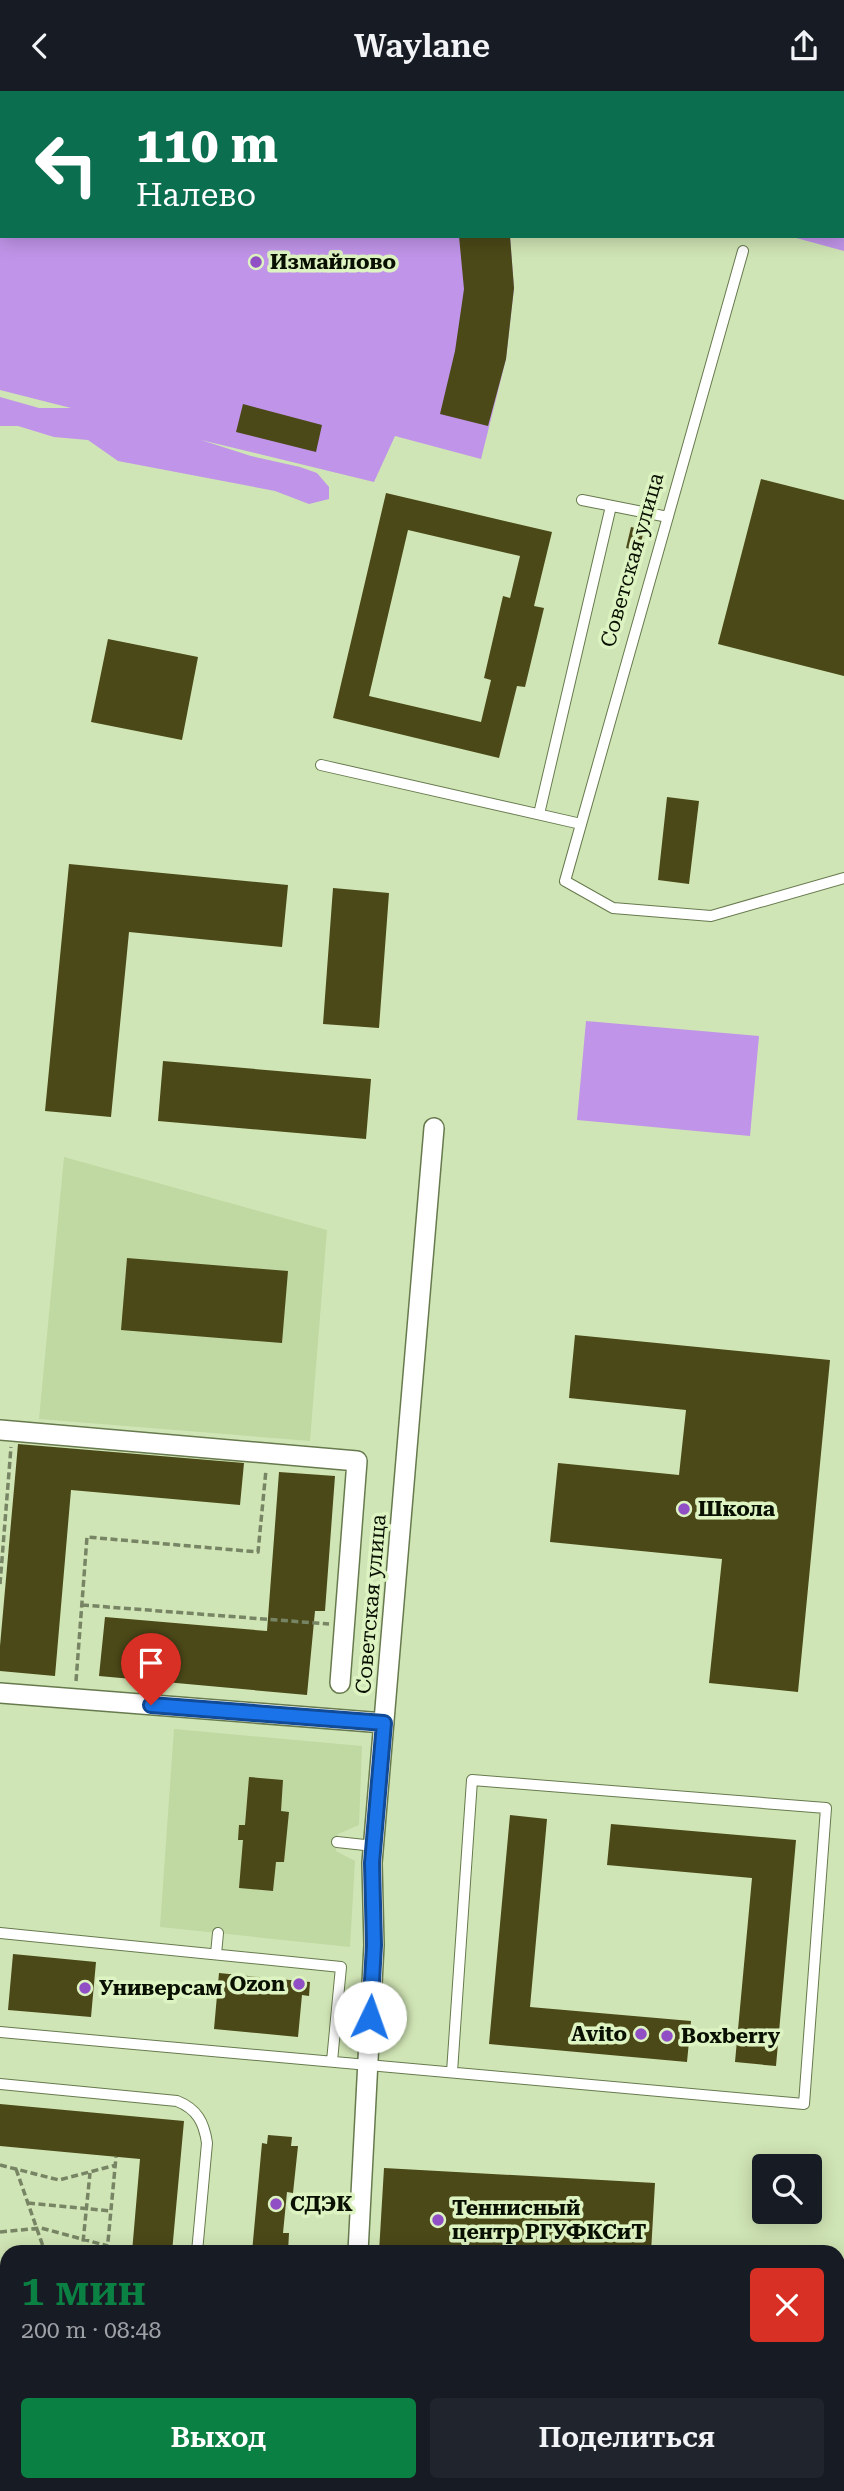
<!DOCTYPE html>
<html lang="ru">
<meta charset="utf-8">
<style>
:root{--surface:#171b24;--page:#20242c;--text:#f1f3f6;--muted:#9ea1a6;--accent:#0b8043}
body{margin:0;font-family:"Roboto Serif",serif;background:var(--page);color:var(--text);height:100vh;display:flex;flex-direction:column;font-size:26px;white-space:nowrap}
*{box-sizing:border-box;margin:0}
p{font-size:23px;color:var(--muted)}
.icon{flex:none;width:38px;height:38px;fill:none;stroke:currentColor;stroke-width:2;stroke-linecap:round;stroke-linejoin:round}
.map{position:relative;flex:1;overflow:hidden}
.sheet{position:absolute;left:0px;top:2154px;width:845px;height:247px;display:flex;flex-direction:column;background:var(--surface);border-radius:21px 21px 0 0;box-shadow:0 4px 18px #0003}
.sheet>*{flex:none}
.hud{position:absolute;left:0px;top:0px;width:845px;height:147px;box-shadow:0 4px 18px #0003;background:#0b6e4f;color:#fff;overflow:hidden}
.controls{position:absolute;left:752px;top:2063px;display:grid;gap:14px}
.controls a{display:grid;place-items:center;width:70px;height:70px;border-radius:7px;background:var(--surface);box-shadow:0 4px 18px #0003;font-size:35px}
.pin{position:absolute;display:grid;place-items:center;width:60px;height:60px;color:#fff;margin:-72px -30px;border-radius:50% 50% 50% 0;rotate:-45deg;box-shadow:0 0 7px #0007}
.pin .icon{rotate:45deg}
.me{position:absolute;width:77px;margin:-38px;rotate:3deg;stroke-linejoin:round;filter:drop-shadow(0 0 5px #0008)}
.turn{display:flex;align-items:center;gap:24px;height:147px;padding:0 21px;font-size:32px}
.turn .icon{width:91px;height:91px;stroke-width:2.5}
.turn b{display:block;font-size:49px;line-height:60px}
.round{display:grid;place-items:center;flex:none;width:74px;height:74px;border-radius:7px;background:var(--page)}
.summary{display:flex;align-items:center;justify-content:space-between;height:119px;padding:0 21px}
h1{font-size:42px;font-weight:600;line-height:52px;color:var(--accent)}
.cta{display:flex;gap:14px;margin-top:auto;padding:14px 21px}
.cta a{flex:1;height:80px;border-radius:7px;background:var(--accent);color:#fff;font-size:28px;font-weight:600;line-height:80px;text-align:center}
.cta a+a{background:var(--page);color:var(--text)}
header{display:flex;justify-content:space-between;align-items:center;height:91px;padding:0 21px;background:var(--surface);font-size:32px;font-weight:600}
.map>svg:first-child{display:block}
.built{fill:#c0d8a2}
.green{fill:#c094e9}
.building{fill:#4b4918;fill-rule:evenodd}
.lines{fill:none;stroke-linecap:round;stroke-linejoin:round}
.lane-casing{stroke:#677a4e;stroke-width:12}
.street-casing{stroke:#677a4e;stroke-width:22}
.path{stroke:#778565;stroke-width:3.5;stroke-dasharray:7 3.5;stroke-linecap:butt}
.lane{stroke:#fff;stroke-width:10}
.street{stroke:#fff;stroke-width:19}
.route-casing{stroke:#114b97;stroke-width:18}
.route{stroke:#1a73e8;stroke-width:12}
.poi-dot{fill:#904fc4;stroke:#ddf3c2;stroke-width:2.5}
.labels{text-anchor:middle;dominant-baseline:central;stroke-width:7;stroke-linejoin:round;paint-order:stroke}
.poi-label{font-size:21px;font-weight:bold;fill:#091002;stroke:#ddf3c2;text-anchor:start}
.street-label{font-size:21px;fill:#091002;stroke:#ddf3c2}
</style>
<header><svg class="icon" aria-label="back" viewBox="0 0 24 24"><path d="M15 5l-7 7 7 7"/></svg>Waylane<svg class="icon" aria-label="share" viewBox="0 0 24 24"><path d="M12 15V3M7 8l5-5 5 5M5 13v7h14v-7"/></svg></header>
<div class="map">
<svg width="844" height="2400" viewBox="0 0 844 2400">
<rect width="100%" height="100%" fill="#d0e5b5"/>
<path class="built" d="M64 1066 327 1139 310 1350 39 1328Z
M174 1638 362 1655 359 1734 338 1743 336 1760 355 1770 350 1856 160 1836Z
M371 2394H522V2400H371Z"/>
<path class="green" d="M0 0H460L461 2H2V145H510L514 197 506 268 481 368 395 345 374 391 201 349 251 365 300 376 317 382 329 396V408L309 413 275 400 118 370 88 349 54 346 18 335H0V306L39 317H71L0 299Z
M802 0H844V160L789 145H844V2H801Z
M586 930 759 945 750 1045 577 1029Z
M17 2394H118L124 2400H22Z
M168 2394H270V2400H172Z"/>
<path class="building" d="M459 145H510L514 197 506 268 488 335 440 323 455 260 464 198Z
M243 313 322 334 316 361 236 341Z
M761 388 844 409V585L718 553Z
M386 402 552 441 534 515 544 517 525 596 517 595 499 667 333 627ZM408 439 520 465 510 507 503 505 484 587 491 589 481 631 369 605Z
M631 436 644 439 639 460 626 457Z
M108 548 198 566 182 649 91 631Z
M667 706 699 710 689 793 658 789Z
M69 773 288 794 282 856 129 841 111 1026 45 1020Z
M333 797 389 802 379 937 323 933Z
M163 970 371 988 366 1048 158 1030Z
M127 1167 288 1180 282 1252 121 1239Z
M575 1244 830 1269 798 1601 709 1592 722 1468 550 1451 558 1372 679 1384 686 1319 569 1307Z
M18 1353 244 1372 240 1414 71 1399 55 1585 0 1580V1555Z
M279 1381 335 1385 325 1520H315L307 1604 99 1585 105 1526 267 1540Z
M249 1686 283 1689 281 1720 289 1721 284 1771H276L273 1800 239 1797 243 1749H238L239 1734H245Z
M510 1724 547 1728 530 1916 691 1930 687 1971 489 1953Z
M611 1733 796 1749 776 1975 735 1971 752 1787 607 1774Z
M13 1863 96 1871 91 1926 8 1919Z
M219 1882 310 1891 309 1905 302 1904 298 1946 214 1938Z
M0 2013 184 2030 172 2161H132L140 2068 0 2055Z
M268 2044 292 2046 291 2055H298L293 2102 287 2101 283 2142H289L288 2161H252L262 2052 267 2053Z
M384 2077 655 2092 651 2161H379Z"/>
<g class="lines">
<defs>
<path id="lane" d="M743 160 565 790 613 817 711 825 844 787
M582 409 668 426
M321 674 581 733
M539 723 611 415
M337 1751 374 1755
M0 1842 341 1876 332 1970
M216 1863 218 1842
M0 1941 804 2013 826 1717 472 1689 452 1981
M0 1993 177 2010C197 2018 204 2031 207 2052L197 2161
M838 2197H844
M0 2258 7 2259
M838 2385 842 2400"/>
<path id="street" d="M0 1339 357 1370 340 1592
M0 1602 384 1632
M358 2161 374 1854 372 1772 434 1037
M346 2400 347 2394"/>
</defs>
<use href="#lane" class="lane-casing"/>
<use href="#street" class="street-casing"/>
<path class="path" d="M0 1493 11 1356
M82 1514 329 1533
M76 1590 87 1446 258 1461 266 1379
M0 2074 59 2089 116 2074
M16 2078 45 2161
M28 2112 111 2120
M0 2141 41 2137 108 2155
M82 2161 90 2082
M107 2161 116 2066
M0 2184H7
M0 2297 7 2298
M229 2400V2394"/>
<use href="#lane" class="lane"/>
<use href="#street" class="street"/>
</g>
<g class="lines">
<defs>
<path id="route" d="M151 1614 384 1632 372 1772 374 1854 370 1926"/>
</defs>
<use href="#route" class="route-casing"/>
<use href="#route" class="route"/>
</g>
<g class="poi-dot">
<circle cx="256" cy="171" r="7"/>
<circle cx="684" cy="1418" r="7"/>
<circle cx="299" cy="1893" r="7"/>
<circle cx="85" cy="1897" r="7"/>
<circle cx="641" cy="1943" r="7"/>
<circle cx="667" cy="1945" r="7"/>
<circle cx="276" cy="2113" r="7"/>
<circle cx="438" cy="2129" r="7"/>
</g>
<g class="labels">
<g class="poi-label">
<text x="270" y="171">Измайлово</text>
<text x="698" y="1418">Школа</text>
<text x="285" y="1893" text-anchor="end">Ozon</text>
<text x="99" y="1897">Универсам</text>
<text x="627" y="1943" text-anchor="end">Avito</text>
<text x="681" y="1945">Boxberry</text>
<text x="290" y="2113">СДЭК</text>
<text x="452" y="2117">Теннисный<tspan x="452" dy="24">центр РГУФКСиТ</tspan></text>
</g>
<g class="street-label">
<text transform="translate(632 469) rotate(-74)">Советская улица</text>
<text transform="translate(371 1513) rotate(-85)">Советская улица</text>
</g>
</g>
</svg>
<div class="controls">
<a><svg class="icon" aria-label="search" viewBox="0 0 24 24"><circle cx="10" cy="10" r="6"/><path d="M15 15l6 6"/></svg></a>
</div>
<div class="pin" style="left:151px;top:1614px;background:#d93025"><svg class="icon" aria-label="arrive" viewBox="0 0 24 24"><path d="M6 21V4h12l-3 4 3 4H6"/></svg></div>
<svg class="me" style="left:370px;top:1926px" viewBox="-20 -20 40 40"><circle r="19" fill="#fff"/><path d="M0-13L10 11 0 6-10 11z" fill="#1a73e8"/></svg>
<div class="hud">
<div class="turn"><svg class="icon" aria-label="left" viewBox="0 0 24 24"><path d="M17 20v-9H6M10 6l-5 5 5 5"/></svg><div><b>110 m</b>Налево</div></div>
</div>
<section class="sheet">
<div class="summary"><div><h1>1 мин</h1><p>200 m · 08:48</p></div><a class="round" style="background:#d93025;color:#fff"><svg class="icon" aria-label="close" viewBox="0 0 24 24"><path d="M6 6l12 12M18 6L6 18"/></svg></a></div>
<div class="cta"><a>Выход</a><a>Поделиться</a></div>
</section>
</div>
